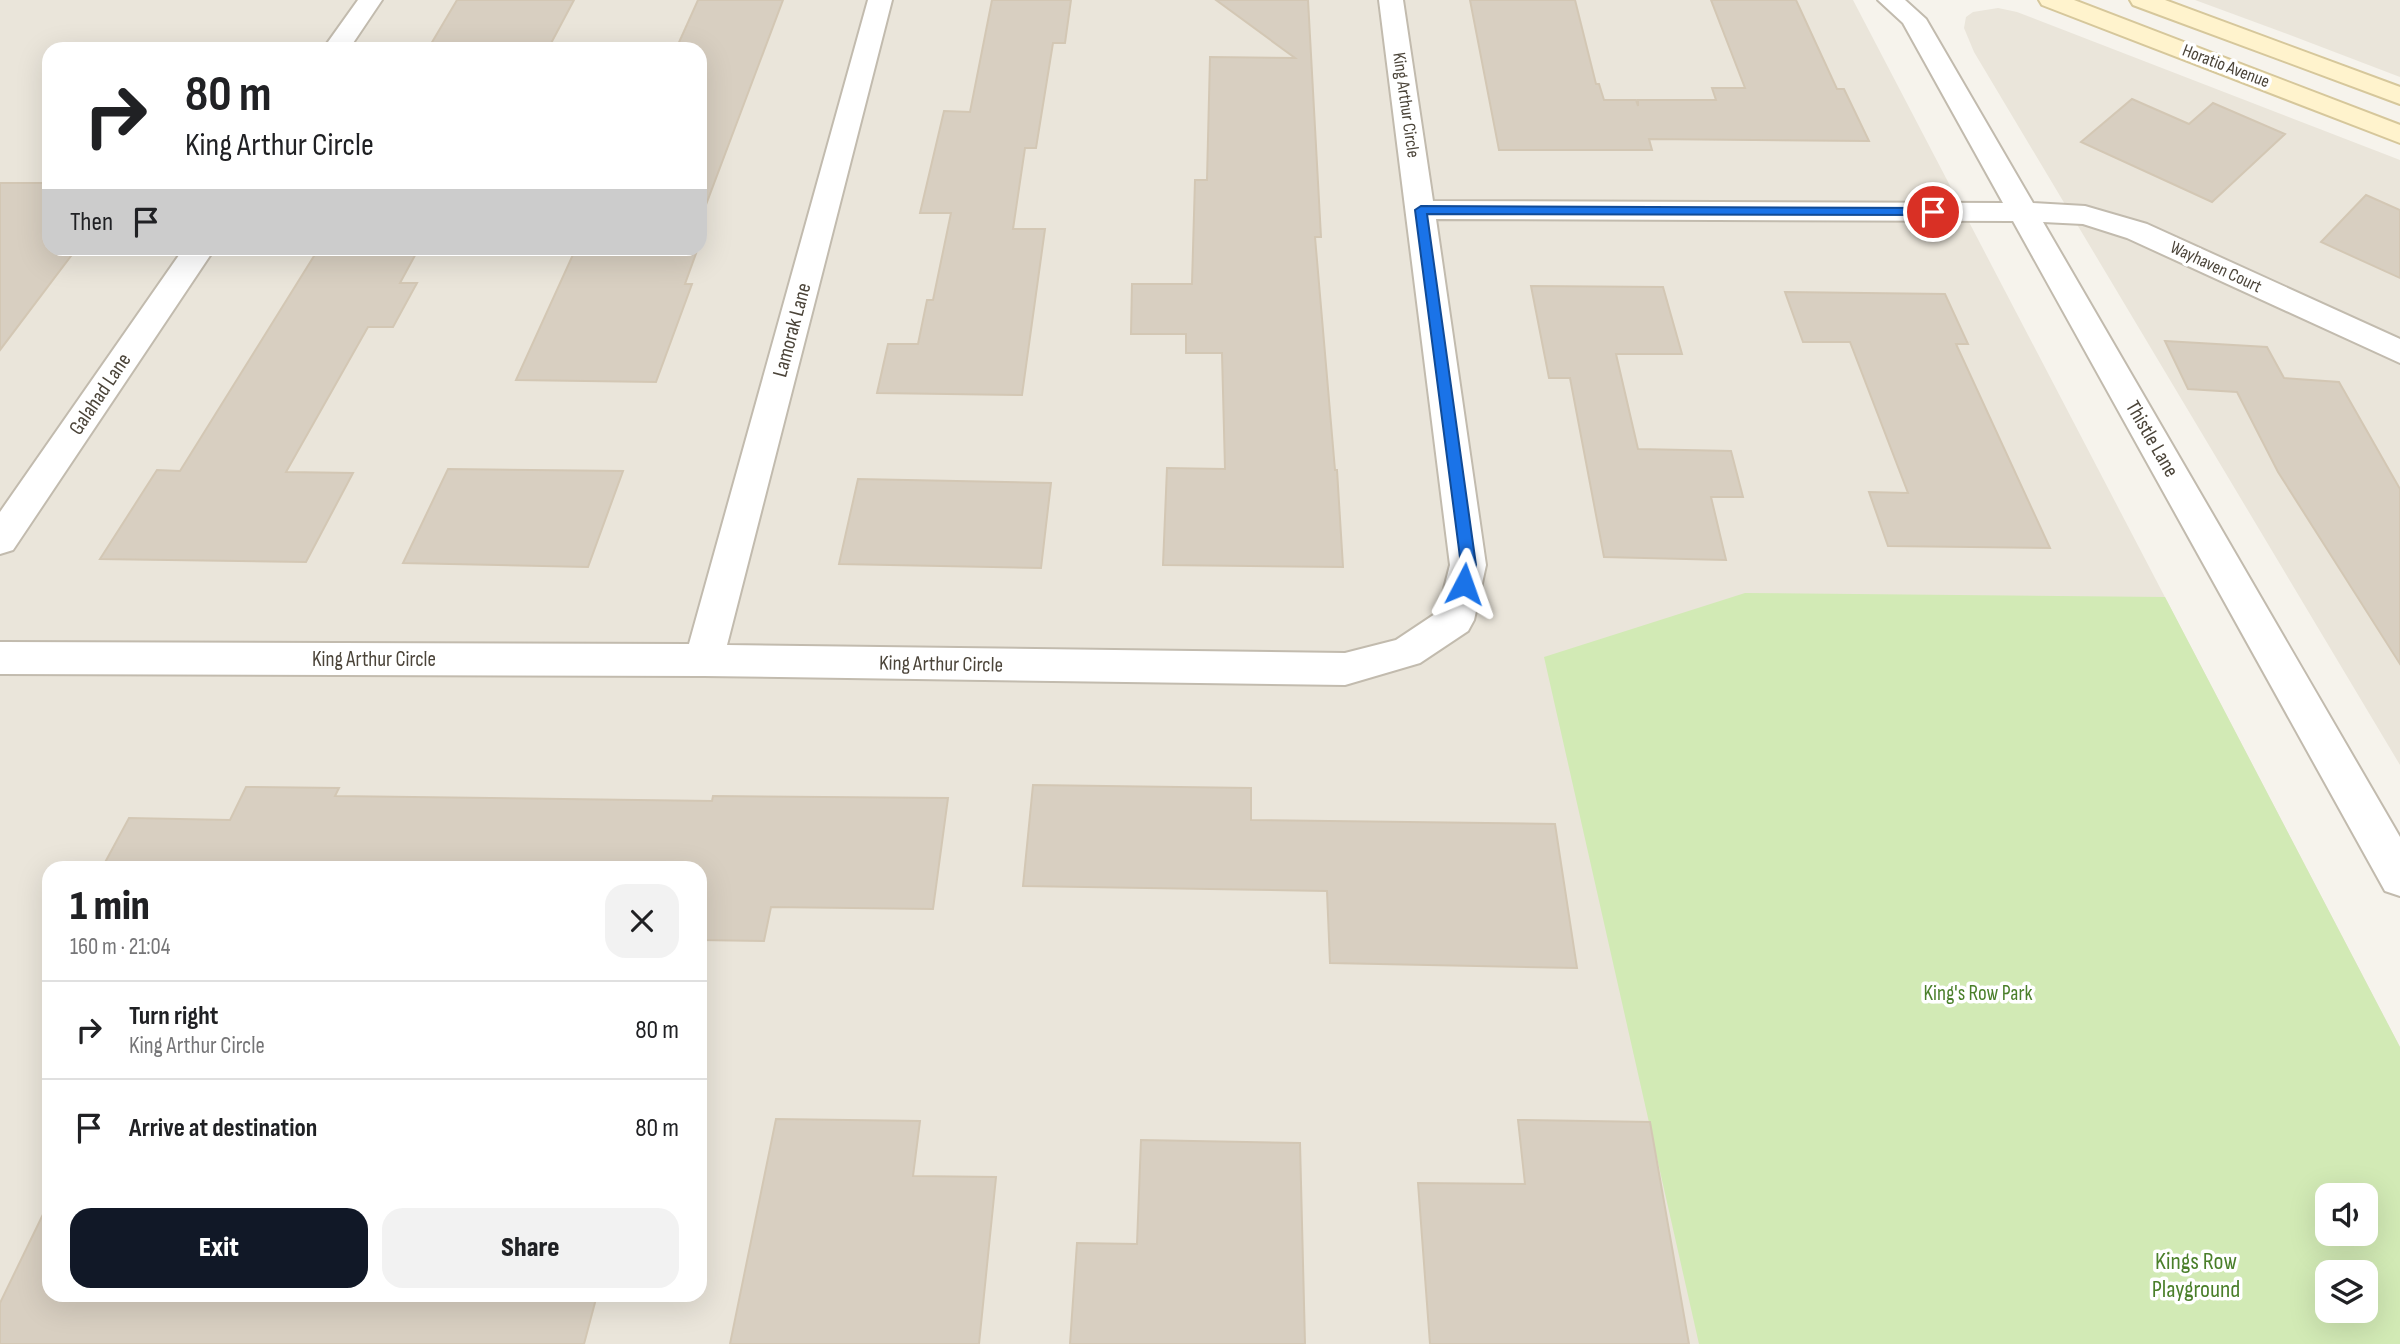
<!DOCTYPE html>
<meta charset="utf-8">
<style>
:root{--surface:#fff;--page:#f2f2f2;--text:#202124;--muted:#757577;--line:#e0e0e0;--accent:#111827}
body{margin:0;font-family:"Sofia Sans Condensed",sans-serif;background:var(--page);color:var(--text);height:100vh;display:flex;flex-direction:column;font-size:26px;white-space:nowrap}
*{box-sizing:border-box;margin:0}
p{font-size:23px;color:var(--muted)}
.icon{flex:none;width:38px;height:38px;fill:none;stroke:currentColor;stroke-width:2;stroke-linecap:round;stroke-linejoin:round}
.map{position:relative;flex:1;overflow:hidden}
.side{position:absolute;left:42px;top:861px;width:665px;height:441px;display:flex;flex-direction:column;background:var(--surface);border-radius:21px;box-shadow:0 7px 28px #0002}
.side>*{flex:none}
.guide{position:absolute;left:42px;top:42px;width:665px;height:214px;border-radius:21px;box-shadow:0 7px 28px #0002;background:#fff;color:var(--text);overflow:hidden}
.fabs{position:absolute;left:2315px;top:1183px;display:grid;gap:14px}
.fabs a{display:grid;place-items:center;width:63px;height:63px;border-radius:14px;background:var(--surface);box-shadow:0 7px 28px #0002;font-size:35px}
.pin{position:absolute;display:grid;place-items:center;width:60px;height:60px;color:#fff;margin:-30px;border:4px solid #fff;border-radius:50%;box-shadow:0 2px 7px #0007}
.me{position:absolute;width:77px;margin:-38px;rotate:4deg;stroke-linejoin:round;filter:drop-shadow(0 0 5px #0008)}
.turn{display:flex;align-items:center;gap:24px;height:147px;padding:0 28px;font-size:32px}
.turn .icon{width:91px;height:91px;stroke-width:2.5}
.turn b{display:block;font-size:49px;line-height:60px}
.then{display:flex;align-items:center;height:66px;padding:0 28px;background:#0003;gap:14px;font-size:26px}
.round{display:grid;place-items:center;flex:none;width:74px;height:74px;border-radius:21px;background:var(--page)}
.overview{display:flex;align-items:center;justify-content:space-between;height:119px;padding:0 28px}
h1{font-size:42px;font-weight:800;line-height:52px}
.cta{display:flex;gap:14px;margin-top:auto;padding:14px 28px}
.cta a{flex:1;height:80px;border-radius:21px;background:var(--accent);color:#fff;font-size:28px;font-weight:800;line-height:80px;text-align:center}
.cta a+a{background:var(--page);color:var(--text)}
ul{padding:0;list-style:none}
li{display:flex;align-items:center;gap:21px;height:98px;padding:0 28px;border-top:2px solid var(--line)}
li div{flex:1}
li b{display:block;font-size:26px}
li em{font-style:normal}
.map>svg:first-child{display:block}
.residential{fill:#eae5da;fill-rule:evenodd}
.green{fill:#d2eab5;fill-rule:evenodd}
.building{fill:#d8cfc1;stroke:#d3c7b4;stroke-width:2}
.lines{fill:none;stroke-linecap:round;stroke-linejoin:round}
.street-casing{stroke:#c2bbae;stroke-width:4}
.secondary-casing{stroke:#d6c79b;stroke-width:4}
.street{fill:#fff;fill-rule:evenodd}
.secondary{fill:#fff3cd;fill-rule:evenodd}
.route{fill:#1a73e8;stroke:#114b97;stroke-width:2}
.labels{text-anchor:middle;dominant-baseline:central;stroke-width:7;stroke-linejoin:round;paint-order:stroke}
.far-street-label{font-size:18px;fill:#4b4439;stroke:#fff}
.street-label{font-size:21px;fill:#4b4439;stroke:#fff}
.park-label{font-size:21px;fill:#4a7f2a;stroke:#fff}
.near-park-label{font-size:24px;fill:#4a7f2a;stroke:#fff}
</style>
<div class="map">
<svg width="2400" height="1344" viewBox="0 0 2400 1344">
<rect width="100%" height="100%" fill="#f6f3ec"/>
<path class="residential" d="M0 0H1853L2400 1047V1344H0ZM49 49H700V248H49ZM49 868H700V1295H49ZM2328 1195H2366V1234H2328ZM2328 1272H2366V1311H2328Z
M2195 0H2400V77L2290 35Z
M1998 8 2017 12 2400 160V765L1974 52 1964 28 1966 17 1973 12Z"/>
<path class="green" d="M1745 593 2165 597 2400 1047V1344H1699L1544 657ZM2328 1195H2366V1234H2328ZM2328 1272H2366V1311H2328Z"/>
<path class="building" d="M457 0H574L548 49H428Z
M698 0H783L704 210 700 209V49H676Z
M992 0H1071L1065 43H1053L1036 148H1025L1013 229H1045L1022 395 877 393 888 344H918L927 300H933L951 213H920L944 111 970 112Z
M1216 0H1308L1321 237H1315L1335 470H1337L1343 567 1163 565 1167 468 1225 469 1222 353H1186V334H1131L1132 284H1192L1195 180H1207L1210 57 1295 58Z
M1470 0H1575L1596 84H1599L1604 100H1636L1638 106V100H1716L1712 88H1745L1711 0H1796L1837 89H1844L1869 141 1649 139 1652 150H1499Z
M2132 99 2189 124 2213 103 2285 134 2212 202 2081 142Z
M0 183H49V248H77L0 350Z
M2366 195 2400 210V278L2321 242Z
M319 248H419L400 283H417L393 327H368L286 472 353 473 306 562 100 559 157 470 180 471Z
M576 248H698L685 284H692L656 382 516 380Z
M1531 286 1663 287 1682 354H1616L1638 449 1731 451 1743 497H1711L1726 560 1604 557 1570 378H1549Z
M1785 292 1945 294 1968 344H1956L2050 548 1888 546 1869 492 1908 493 1850 342H1803Z
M2165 341 2267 347 2284 378 2339 382 2400 489V664L2278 472 2237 392 2188 389Z
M448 469 623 471 588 567 403 563Z
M858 479 1051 483 1041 568 839 564Z
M1033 785 1251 788V820L1555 824 1577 968 1330 963 1327 891 1023 886Z
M246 787 339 788 335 796 712 801 713 796 948 798 933 909 771 907 764 941 700 940V868H102L129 818 230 820Z
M776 1119 920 1121 913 1176 996 1177 979 1344H730Z
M1518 1120 1650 1122 1689 1344H1430L1418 1183 1525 1184Z
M1141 1140 1300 1143 1305 1344H1070L1077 1243 1137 1244Z
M49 1202V1295H597L584 1344H0V1303Z"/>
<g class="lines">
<defs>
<path id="street" d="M358 0H382L349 49H323Z
M868 0H892L727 645 1345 653 1396 640 1438 612 1450 565 1379 0H1403L1433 201 2003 203 1903 23 1878 0H1905L1926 19 2033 203 2085 206 2147 224 2400 339V363L2127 238 2083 224 2043 222 2400 837V896L2385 891 2013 221 1436 219 1486 565 1474 620 1468 631 1420 663 1345 685 704 676 0 674V642L689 644Z
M184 248H215L13 550 0 554V512Z"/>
<path id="secondary" d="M2039 0H2074L2400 125V143L2042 5Z
M2130 0H2165L2400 87V104L2133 5Z"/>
</defs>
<use href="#street" class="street-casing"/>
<use href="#secondary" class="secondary-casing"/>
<use href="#street" class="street"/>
<use href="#secondary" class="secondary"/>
</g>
<path class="route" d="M1421 206 1933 208 1939 212 1933 215 1427 214 1476 565 1471 584 1464 590 1456 584 1461 565 1415 210Z"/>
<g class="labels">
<g class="far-street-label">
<text transform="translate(2226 66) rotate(21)">Horatio Avenue</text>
<text transform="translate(1406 105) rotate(82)">King Arthur Circle</text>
<text transform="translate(2216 267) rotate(25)">Wayhaven Court</text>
</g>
<g class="street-label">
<text transform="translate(792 330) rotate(-75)">Lamorak Lane</text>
<text transform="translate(100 394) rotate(-56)">Galahad Lane</text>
<text transform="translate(2152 439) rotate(60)">Thistle Lane</text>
<text x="374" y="659">King Arthur Circle</text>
<text transform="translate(941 664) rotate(1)">King Arthur Circle</text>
</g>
<g class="park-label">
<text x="1978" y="993">King's Row Park</text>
</g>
<g class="near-park-label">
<text x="2196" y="1261">Kings Row<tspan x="2196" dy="28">Playground</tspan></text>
</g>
</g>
</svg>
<div class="fabs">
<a><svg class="icon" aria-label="sound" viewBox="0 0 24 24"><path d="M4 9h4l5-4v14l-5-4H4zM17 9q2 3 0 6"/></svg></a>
<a><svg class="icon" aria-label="layers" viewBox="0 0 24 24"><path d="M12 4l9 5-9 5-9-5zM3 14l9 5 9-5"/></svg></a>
</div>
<div class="pin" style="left:1933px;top:212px;background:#d93025"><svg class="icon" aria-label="arrive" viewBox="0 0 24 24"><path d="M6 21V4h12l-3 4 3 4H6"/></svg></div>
<svg class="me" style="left:1464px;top:584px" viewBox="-20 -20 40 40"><path d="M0-17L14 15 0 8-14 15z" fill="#1a73e8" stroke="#fff" stroke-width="4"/></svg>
<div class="guide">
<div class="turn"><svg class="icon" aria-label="right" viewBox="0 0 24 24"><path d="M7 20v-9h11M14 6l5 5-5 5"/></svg><div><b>80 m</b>King Arthur Circle</div></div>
<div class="then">Then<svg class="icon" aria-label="arrive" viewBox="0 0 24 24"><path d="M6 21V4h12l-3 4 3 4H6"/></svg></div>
</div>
<section class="side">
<div class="overview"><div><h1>1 min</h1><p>160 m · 21:04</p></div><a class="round"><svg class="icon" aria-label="close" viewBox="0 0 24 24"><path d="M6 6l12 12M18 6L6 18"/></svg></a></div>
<ul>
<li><svg class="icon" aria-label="right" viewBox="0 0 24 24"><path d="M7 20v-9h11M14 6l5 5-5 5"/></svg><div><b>Turn right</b><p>King Arthur Circle</p></div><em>80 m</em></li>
<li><svg class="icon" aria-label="arrive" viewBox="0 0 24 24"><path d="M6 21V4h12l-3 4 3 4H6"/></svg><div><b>Arrive at destination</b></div><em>80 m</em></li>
</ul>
<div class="cta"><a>Exit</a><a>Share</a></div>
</section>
</div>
